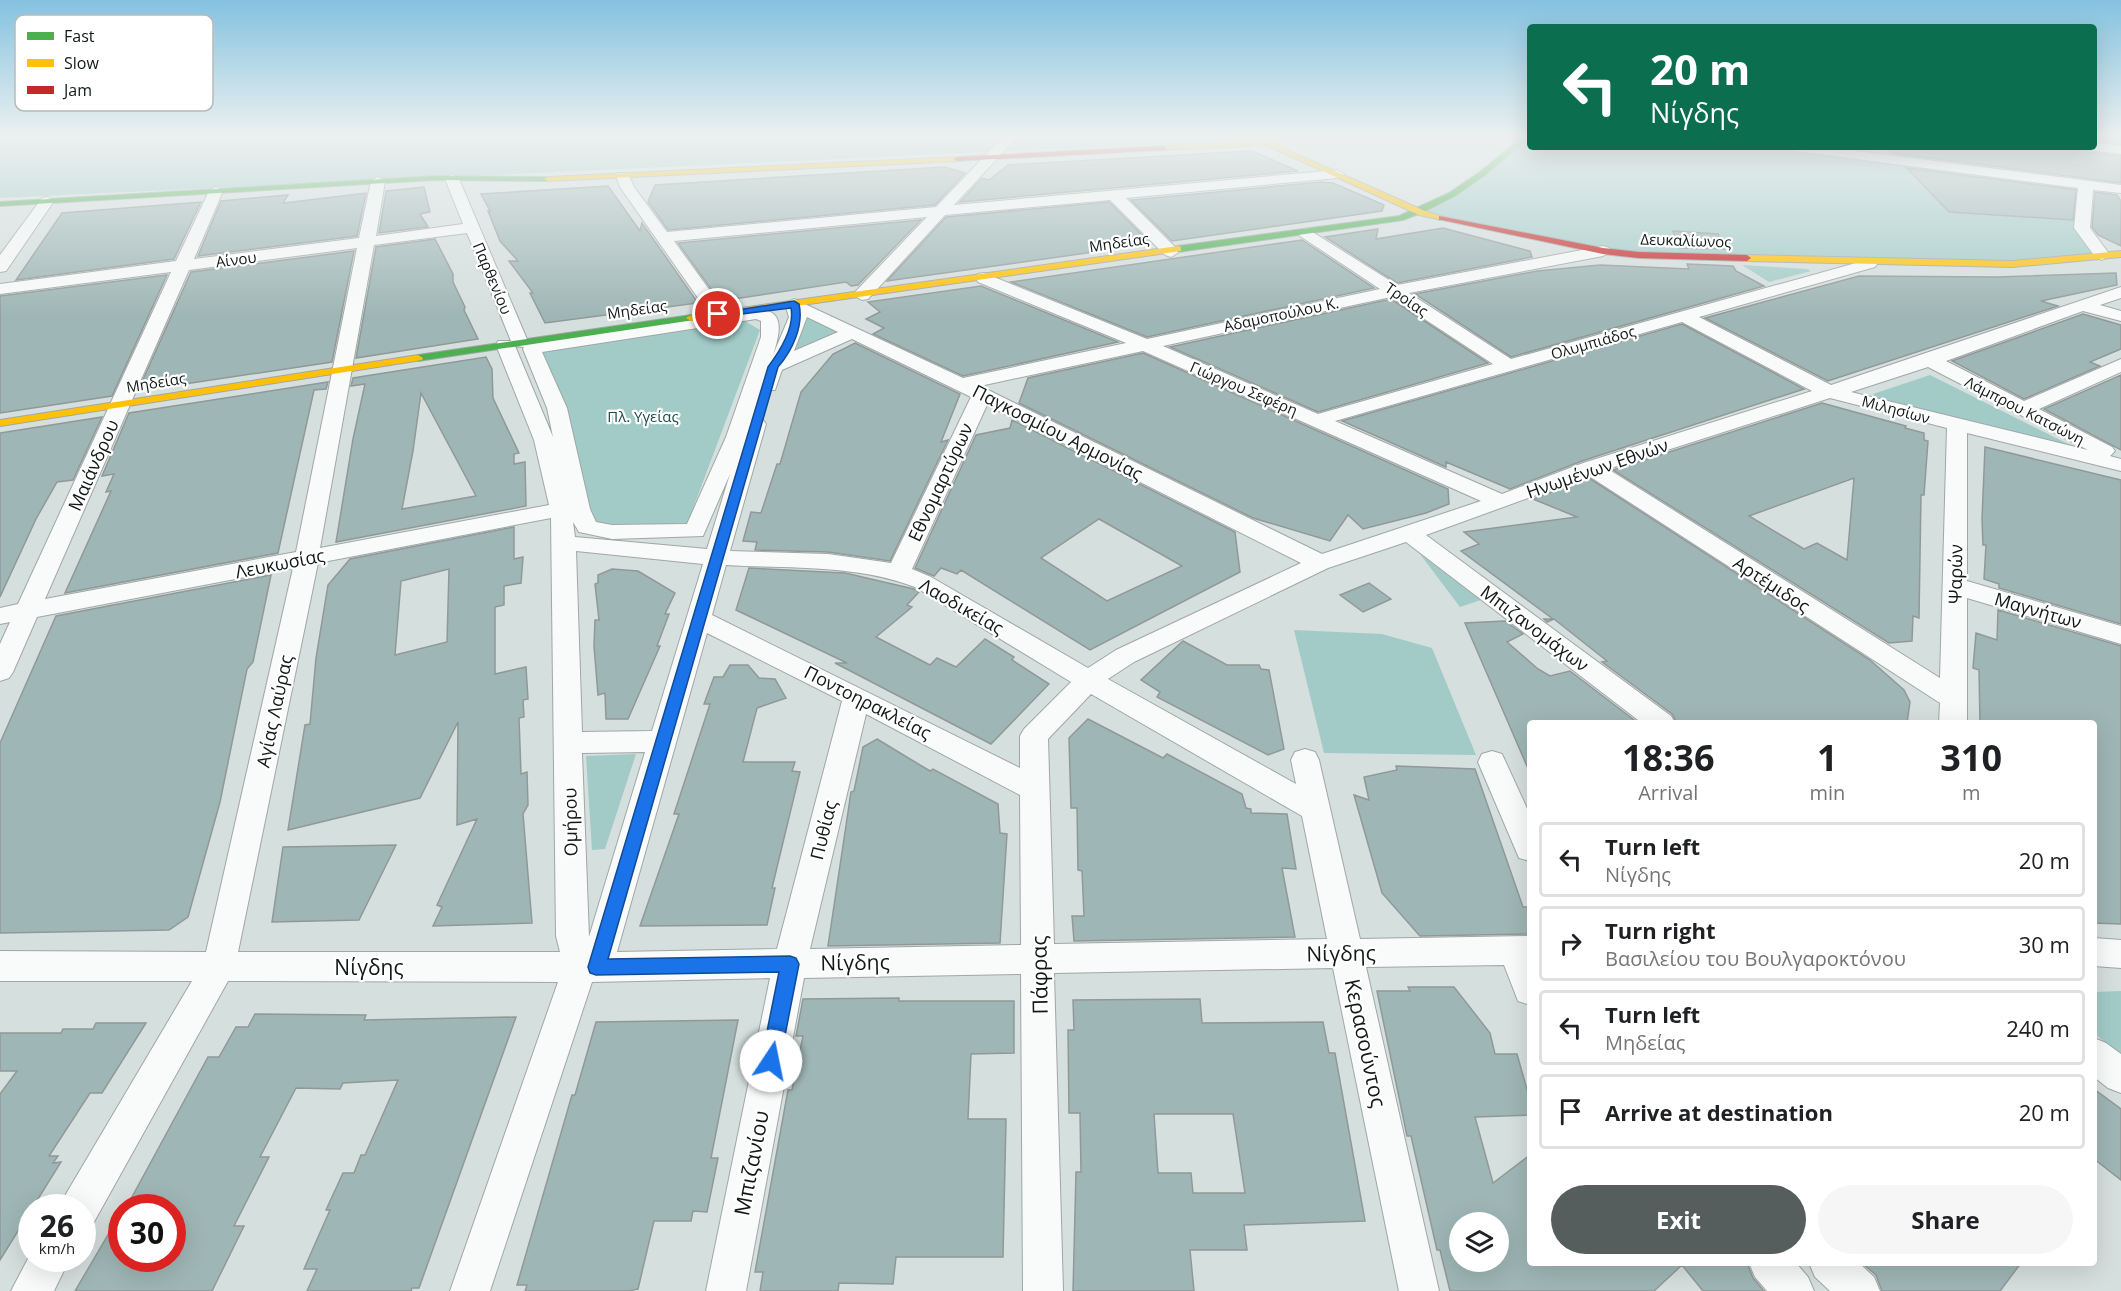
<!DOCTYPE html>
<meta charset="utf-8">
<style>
:root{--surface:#fff;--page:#f6f6f6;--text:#202124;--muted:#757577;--line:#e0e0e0;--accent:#565e5d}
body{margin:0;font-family:"Open Sans",sans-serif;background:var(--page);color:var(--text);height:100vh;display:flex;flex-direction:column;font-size:22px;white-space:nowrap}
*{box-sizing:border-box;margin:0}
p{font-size:20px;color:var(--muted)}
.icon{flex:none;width:33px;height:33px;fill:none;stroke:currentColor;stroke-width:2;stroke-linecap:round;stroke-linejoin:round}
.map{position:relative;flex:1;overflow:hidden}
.sheet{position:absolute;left:1527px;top:720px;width:570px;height:546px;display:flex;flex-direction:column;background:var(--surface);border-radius:6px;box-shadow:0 6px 24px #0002}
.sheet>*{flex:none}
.top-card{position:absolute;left:1527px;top:24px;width:570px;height:126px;border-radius:6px;box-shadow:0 6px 24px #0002;background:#0b6e4f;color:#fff;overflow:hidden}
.tools{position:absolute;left:1449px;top:1212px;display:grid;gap:12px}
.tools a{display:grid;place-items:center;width:60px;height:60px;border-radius:50%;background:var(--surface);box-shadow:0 6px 24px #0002;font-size:30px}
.speed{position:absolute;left:18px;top:1194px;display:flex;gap:12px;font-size:30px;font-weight:700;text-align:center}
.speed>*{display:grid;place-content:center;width:78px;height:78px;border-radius:50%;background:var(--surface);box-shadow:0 6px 24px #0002;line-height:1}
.speed small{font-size:15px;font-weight:400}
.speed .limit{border:9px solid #d22;background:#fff;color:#111}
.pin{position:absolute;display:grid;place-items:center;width:51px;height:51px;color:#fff;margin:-26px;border:3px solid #fff;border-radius:50%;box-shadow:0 2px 6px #0007}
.me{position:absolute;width:66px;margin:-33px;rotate:11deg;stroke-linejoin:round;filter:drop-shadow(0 0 4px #0008)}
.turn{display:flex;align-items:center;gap:21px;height:126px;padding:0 24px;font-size:27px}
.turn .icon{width:78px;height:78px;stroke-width:2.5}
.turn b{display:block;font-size:42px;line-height:51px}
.eta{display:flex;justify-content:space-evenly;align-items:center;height:102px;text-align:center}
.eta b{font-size:36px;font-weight:700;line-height:42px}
.action{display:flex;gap:12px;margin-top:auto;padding:12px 24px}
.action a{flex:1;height:69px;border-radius:36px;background:var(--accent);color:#fff;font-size:24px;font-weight:700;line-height:69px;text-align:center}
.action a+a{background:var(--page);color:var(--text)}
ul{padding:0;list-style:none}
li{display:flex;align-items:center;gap:18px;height:75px;margin:0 12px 9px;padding:0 12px;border:3px solid var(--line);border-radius:6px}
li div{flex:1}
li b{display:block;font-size:22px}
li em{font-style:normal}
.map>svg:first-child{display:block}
.green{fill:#a2cbc8}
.building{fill:#9eb6b5;stroke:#919998;stroke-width:1.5;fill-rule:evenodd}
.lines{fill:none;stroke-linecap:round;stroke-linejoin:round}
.street-casing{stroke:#a0a7a6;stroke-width:2}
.fast-casing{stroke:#a0a7a6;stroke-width:2}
.slow-casing{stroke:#a0a7a6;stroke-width:2}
.jam-casing{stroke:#a0a7a6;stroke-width:2}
.street{fill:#f9fafa;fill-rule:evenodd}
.fast{fill:#4caf50;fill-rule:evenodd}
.slow{fill:#ffc107;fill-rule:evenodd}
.jam{fill:#c62828;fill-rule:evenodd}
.route{fill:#1a73e8;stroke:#114b97;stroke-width:1.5}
.labels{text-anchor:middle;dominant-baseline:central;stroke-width:4.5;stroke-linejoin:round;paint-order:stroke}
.far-street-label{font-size:15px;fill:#111817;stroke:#fff}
.far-park-label{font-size:15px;fill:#1e4b49;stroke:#fff}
.street-label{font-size:18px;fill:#111817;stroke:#fff}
.near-street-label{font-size:21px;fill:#111817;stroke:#fff}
.key{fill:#fff;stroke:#b8bab9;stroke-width:1.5}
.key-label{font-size:16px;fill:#111817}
</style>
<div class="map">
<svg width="2121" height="1291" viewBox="0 0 2121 1291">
<rect width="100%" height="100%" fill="#d5dfde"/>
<path class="green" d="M0 136H1250L1265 139 0 198Z
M1527 136H1530V147H1795L2086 184 2082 228 2102 255 2012 264 1639 255 1422 213 1498 161Z
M1742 265 1807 269 1811 271 1769 282Z
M804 316 838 332 835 336 796 352 792 351Z
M745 321 760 330 686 527 593 525 566 440 529 351Z
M1930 375 2072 446 1876 398 1873 394Z
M1420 554 1481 600 1460 607Z
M1294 630 1382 634 1432 648 1476 755 1324 753Z
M636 754 605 849 592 850 586 756Z
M2121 991V1056L2094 1033V992Z"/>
<path class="building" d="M2094 136H2121V144L2094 141Z
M1885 147H2085L2089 152 2121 156V183L1892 153Z
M1252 151 1298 171 960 202 982 178 989 180 1008 165Z
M945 167 965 173 935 205 668 230 648 202 655 185Z
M1907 168 2076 190 2073 220 1949 212Z
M1321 182 1333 183 1384 205 1382 211 1172 241 1131 200Z
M608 186 640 231 642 223 698 303 545 323 530 293H533L509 261H518L500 241 488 211H490L481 194Z
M424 187 430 212 420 214 428 227 379 233 386 191Z
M2095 192 2117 195 2121 201V246L2098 235 2092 227Z
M366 193 357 236 198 256 221 201 288 195 283 203Z
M201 202 174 259 16 280 62 213Z
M1109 202 1151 244 887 281 946 217Z
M921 220 858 285 851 286 846 282 727 300H719L678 243Z
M1443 228 1530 251 1532 257 1397 283 1325 237 1378 229 1376 239Z
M1673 231 1718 234 1725 249 1680 248Z
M435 239 453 274V282L465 307 464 310 478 339 356 358 376 247Z
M1302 240 1374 288 1147 337 1011 282Z
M354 251 332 362 138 391 191 272Z
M1687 264 1733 266 1736 271 1764 286 1511 357 1415 294 1537 271 1600 265 1689 269Z
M2116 273 2117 285 2041 301 2058 306 1828 381 1705 318 1859 276 1996 277Z
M167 275 112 396 0 413V296Z
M981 286 1118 342 963 376 873 334 884 328 866 319 880 312 868 302Z
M1391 299 1488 363 1318 412 1170 347Z
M2083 314 2121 325V349L2090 362 2100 366 2024 399 1952 361Z
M1682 324 1804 389 1582 461 1510 489 1446 462V467L1342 421Z
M855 343 960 394 941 442 948 440 890 561 828 552 755 550 757 542 743 541 751 512 761 513 777 464H780L801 392 833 354Z
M1143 353 1448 489 1449 504 1426 513 1363 529 1348 515 1330 541 1253 518 1019 403 1028 378Z
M486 357 492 369 493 398 519 453 514 454V464L525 462 526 506 336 542 353 439 365 384 351 386 353 378ZM421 393 476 496 402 509 413 451Z
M2121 375V450L2044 409Z
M328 382 326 389 314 390 278 553 65 593 111 491 106 492 114 474 102 476 129 413Z
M1822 403 1906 426 1905 428 1924 433V440L1928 441 1924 495H1921L1919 618 1913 616 1912 641 1889 643 1613 470ZM1854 478 1847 560 1817 543 1804 549 1749 516Z
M102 417 73 480 57 482 36 519 0 597V433Z
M1012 420 1235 532 1240 572 1090 650 961 570 957 574 941 568 934 576 915 568 976 435 1010 428ZM1099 519 1182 566 1107 601 1041 558Z
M1985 447 2121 480V624L1999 588V584L1984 579 1986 545H1983L1982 519Z
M1589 478 1870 660 1904 690 1910 702 1907 723H1677L1672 714 1602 662 1607 661 1554 619 1547 622 1544 619H1553L1461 551 1479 544 1464 532 1577 517 1533 499Z
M514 527V559L523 557 521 583 504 586V605L495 607V674L526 667 528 699 523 700 524 717 519 718 521 774 527 772 528 805 523 814 532 923 433 926 442 907 437 905 477 819 457 825 458 722 420 798 288 830 305 725 310 724 316 658 328 585 350 559ZM449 569 447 642 395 655 401 581Z
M749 568 845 573 914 589 919 592 907 605 912 607 876 637 930 665 937 658 956 667 985 639 1014 657 1012 660 1049 684 991 744 835 663H847L736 610Z
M612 569 638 571 675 593 665 614H669L657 646H660L628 719H606L605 693 598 695 594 646 595 620H599L595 584 598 583V575Z
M271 575 253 662 247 669 220 802 188 917 169 930 0 933V743L56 616Z
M1369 583 1391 599 1363 612 1340 595Z
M1998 610 2121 646V924L2094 923V723H1980L1979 670 1973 668 1976 633 1997 640Z
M1505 621 1523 634 1507 642 1538 669 1550 676 1570 671 1638 723H1530V773L1465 623Z
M1183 641 1227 665H1259L1261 669 1269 670 1284 749 1268 755 1157 697 1160 692 1141 680Z
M730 665H748L759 678 775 679 786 698 757 708 743 762H795L792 771 800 772 772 888H775L767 925 640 926 679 814H674L710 704H704L714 677H723Z
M1088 719 1163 758 1167 754 1242 794 1246 808 1251 809V813L1287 814 1296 869 1282 868 1295 937 1074 941 1072 916H1084L1082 871 1078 870 1077 808H1071L1069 738Z
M877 739 930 771 933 769 998 804 1000 833 1007 834 1000 943 828 946 851 792 854 791 863 747Z
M1396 766 1475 769 1523 907H1530V934L1420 936 1382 893 1354 795 1369 800 1364 777 1397 770Z
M396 845 359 920 272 922 283 847Z
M1408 987H1454L1490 1033 1495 1054H1517L1530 1100V1115L1475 1117 1493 1183 1530 1155V1263H1747L1753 1278 1764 1291H1703L1682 1265 1654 1291H1450L1440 1250H1437L1411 1136H1407L1377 991H1410ZM1460 1222H1498V1262H1460Z
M899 998V1001H1014V1053L971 1054 968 1119H1006L1003 1257H896L893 1284 839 1283 838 1291H760L763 1272H755L788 1090H792L803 1036H796L803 999Z
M1200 999 1202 1023 1323 1022 1329 1053H1335L1365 1221 1244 1225 1247 1250H1190L1194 1291H1073L1076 1172H1081L1080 1113H1069L1068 1030H1074L1073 1000ZM1154 1114H1233L1245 1193H1193L1191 1173H1158Z
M255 1014 366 1015 364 1020 516 1017 419 1288H412L411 1291H307L317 1269H304L330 1210H326L343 1173H354L361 1155H365L398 1080 343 1083 340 1089 296 1088 260 1157H269L234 1226H244L212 1291H75L122 1211V1258H172V1208H126L208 1057H219L236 1027H248Z
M738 1020 711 1158H718L707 1212 693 1211 691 1221H654L638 1289 628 1291H525L527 1285H517L572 1095H575L596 1022Z
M96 1023H146L102 1093H90L49 1156H58L53 1163 61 1162 0 1260V1094L17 1071H0V1033H61L63 1029H93Z
M2094 1089 2121 1109V1180L2094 1159Z
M1862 1263H2021L2000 1291H1882L1876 1275Z"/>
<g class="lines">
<defs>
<path id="street" d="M1004 136H1018L954 205 1337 170 1344 174 1337 178 1126 198 1177 249 1179 252 1171 257 1165 255 1110 200 945 215 868 299 862 300 853 295 856 291 927 217 674 241 726 313C768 307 790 304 773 355L789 317 785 304 794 299 963 378 1126 343 978 282 976 278 978 274 984 273 1147 339 1380 289 1300 236 1298 233 1306 228 1397 285 1603 246 1609 248 1611 251 1603 256 1409 293 1511 359 1863 261H1875L1877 264 1875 267 1699 317 1831 385 2121 287V298L2100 305 2121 311V321L2083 311 1946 361 2024 401 2121 359V372L2039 409 2112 447 2115 451 2110 456 2121 459V471L1967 433V581L2121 626V644L1967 598V723H1939L1940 703 1589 476 1426 535 1671 716 1675 723H1642L1406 542 1328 568 1134 662 1108 679 1296 784 1291 760 1295 752 1305 749 1315 752 1319 760 1360 939 1530 936V1005L1518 1001 1504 965 1366 967 1439 1291H1399L1333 968 1054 973 1063 1291H1023L1021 974 804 978 746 1291H706L770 978 592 982 490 1291H450L558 982 228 981 94 1222 82 1226V1208H61L66 1194 192 981H0V951L206 952 293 568 37 617 13 672 9 678 0 681V644L10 622 0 624V608L18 604 171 272 0 294V284L176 261 209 191 216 187 223 191 194 259 359 238 371 181 378 177 385 181 376 236 463 224 445 179 452 175 459 179 529 344 547 338 710 315 620 187 616 176 618 173H628L634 187 667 232 936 207ZM467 233 511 341H498L496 345 534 440 549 505 320 548 374 245ZM357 248 296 552 45 599 189 270ZM1391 297 1493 364 1318 414 1163 346ZM807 317 838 332 794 351ZM756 319 761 321V337L726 437 687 524 612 525 596 522 590 509 567 408 542 352ZM1682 322 1812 391 1583 463 1502 494 1335 421ZM852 339 971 397 891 563 828 554 730 551 766 424 763 420 752 419 762 390H775L782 370ZM515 346 524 347 523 349 547 408 553 437ZM1143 351 1481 501 1322 554 980 386ZM1928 367 2088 450 1851 392ZM1830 398 1947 428 1940 678 1608 469ZM987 405 1301 563 1116 650 1088 668 931 577 912 569ZM730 474 707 549 575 537 573 522 579 532 612 539 703 536ZM551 518 556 936 560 952H238L318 563ZM576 551 703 564 652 731 582 732ZM726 565C790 569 854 564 915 587L1071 682 1024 729 1020 736V768L712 615ZM707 633 842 701 777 949 617 952ZM1091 694 1302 816 1327 939 1054 944 1048 739ZM866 714 1020 795 1021 945 810 949ZM645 752 589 937 582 753Z
M2094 143 2121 146V154L2089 150 2087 147H2094Z
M1788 147H1827L2121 185V193L2093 190 2090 228 2110 255 2102 260 2096 258 2074 228 2078 188 1795 151Z
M47 197 54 201 6 271 0 272V255L42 198Z
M1492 751 1502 754 1530 815V861L1519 858 1478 762 1482 754Z
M2094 938 2121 940V968L2094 966Z
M2094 1038 2106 1043 2121 1054V1093L2108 1088 2094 1077Z
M32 1251V1258H70L54 1291H11Z
M1749 1263H1796L1808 1277 1814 1291H1767L1755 1277Z
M1809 1263H1859L1874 1277 1880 1291H1830L1815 1277Z"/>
<path id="fast" d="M1523 136 1530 137 1485 175 1455 196 1421 213 1403 220 1178 252 1174 249 1178 246 1399 216 1449 193 1480 172Z
M435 176 548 177 552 179 548 181 435 180 0 206V202Z
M691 315 694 316V320L418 361 413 358 418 355Z"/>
<path id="slow" d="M1267 141 1425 211 1446 218 1442 220 1419 215 1266 145 1163 150 1159 148 1163 146Z
M957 157H960V161L548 181 544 179 548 177Z
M1178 246 1181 247V251L691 321 686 318 691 315Z
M2121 251V257L2012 267 1747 261 1743 258 1747 255 2012 261Z
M418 355 423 358 422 360 0 426V420Z"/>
<path id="jam" d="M1163 146 1167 148 1166 150 957 161 953 159 957 157Z
M1439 216 1603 248 1639 252 1747 255 1751 258 1747 261 1639 258 1603 254 1442 220H1439Z"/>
</defs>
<use href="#street" class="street-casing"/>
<use href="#fast" class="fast-casing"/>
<use href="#slow" class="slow-casing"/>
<use href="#jam" class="jam-casing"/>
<use href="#street" class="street"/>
<use href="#fast" class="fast"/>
<use href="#slow" class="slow"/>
<use href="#jam" class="jam"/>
</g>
<linearGradient id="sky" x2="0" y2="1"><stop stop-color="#84c2e0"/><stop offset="0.43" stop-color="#ecf1f0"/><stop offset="1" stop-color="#ecf1f0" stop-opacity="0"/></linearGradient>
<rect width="2121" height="316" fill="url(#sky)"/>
<path class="route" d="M794 301 799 304C804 326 792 351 778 367L608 959 790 956 796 958 799 964 780 1061 777 1068 771 1070 764 1068 761 1061 779 972 596 975 590 973 588 967 768 367C780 351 795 328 791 308L718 317 713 314Z"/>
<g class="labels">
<g class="far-street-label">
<text transform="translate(1686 240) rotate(2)">Δευκαλίωνος</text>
<text transform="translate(1119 242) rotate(-8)">Μηδείας</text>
<text transform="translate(236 259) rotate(-7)">Αίνου</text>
<text transform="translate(493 278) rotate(67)">Παρθενίου</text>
<text transform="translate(1407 299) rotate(34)">Τροίας</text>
<text transform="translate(637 309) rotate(-8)">Μηδείας</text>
<text transform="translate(1281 314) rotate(-12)">Αδαμοπούλου Κ.</text>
<text transform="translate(1593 342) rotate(-16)">Ολυμπιάδος</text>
<text transform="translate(156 382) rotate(-9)">Μηδείας</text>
<text transform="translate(1244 388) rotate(23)">Γιώργου Σεφέρη</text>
<text transform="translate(1896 409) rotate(15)">Μιλησίων</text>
<text transform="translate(2025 410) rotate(27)">Λάμπρου Κατσώνη</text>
</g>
<g class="far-park-label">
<text x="643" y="416">Πλ. Υγείας</text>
</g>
<g class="street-label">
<text transform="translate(1058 432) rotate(27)">Παγκοσμίου Αρμονίας</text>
<text transform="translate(93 465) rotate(-66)">Μαιάνδρου</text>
<text transform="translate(1597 468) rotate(-19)">Ηνωμένων Εθνών</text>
<text transform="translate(940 482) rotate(-65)">Εθνομαρτύρων</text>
<text transform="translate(280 563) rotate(-11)">Λευκωσίας</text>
<text transform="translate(1955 574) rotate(-89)">Ψαρών</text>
<text transform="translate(1772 584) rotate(33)">Αρτέμιδος</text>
<text transform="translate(962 606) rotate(30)">Λαοδικείας</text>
<text transform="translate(2038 610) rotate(16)">Μαγνήτων</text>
<text transform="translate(1535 628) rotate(37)">Μπιζανομάχων</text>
<text transform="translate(868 702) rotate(27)">Ποντοηρακλείας</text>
<text transform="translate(274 711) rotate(-78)">Αγίας Λαύρας</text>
<text transform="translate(570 822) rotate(-91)">Ομήρου</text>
<text transform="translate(823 830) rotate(-76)">Πυθίας</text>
</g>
<g class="near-street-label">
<text transform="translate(1341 953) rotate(-1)">Νίγδης</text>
<text transform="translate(855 962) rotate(-1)">Νίγδης</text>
<text x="369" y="967">Νίγδης</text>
<text transform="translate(1039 975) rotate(-91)">Πάφρας</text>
<text transform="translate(1366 1043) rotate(78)">Κερασούντος</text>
<text transform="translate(751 1163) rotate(-79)">Μπιζανίου</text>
</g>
</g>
<rect x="15" y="15" width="198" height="96" rx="9" class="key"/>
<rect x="27" y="32" width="27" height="8" fill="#4caf50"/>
<rect x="27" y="59" width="27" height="8" fill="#ffc107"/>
<rect x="27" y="86" width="27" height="8" fill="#c62828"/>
<g class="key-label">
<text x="64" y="42">Fast</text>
<text x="64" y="69">Slow</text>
<text x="64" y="96">Jam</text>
</g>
</svg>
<div class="tools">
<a><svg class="icon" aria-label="layers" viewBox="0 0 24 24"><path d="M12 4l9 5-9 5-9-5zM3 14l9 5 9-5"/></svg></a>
</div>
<div class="speed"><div>26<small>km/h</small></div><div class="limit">30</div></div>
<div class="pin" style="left:718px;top:314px;background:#d93025"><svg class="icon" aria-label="arrive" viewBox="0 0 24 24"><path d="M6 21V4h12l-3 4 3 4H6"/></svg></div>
<svg class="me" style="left:771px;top:1061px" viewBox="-20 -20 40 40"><circle r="19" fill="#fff"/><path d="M0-13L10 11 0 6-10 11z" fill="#1a73e8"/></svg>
<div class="top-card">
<div class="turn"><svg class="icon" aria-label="left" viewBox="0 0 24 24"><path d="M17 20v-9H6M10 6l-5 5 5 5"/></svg><div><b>20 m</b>Νίγδης</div></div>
</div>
<section class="sheet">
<div class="eta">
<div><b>18:36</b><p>Arrival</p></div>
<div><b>1</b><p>min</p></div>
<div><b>310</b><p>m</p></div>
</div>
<ul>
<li><svg class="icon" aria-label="left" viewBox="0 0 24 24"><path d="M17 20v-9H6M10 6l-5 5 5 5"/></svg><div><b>Turn left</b><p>Νίγδης</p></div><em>20 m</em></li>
<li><svg class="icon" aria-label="right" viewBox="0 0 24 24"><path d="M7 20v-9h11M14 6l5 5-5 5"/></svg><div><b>Turn right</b><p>Βασιλείου του Βουλγαροκτόνου</p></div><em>30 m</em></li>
<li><svg class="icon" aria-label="left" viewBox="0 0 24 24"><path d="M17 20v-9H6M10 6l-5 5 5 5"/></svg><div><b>Turn left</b><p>Μηδείας</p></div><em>240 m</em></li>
<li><svg class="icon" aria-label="arrive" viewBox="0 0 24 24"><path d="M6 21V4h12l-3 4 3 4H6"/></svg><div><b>Arrive at destination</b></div><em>20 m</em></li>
</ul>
<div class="action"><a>Exit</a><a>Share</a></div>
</section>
</div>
